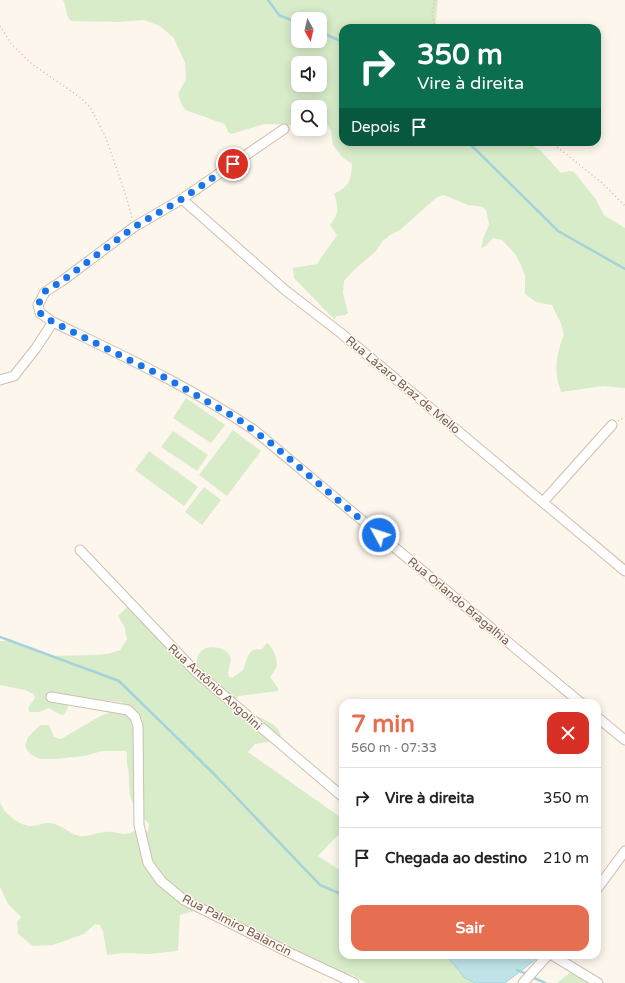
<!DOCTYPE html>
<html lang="pt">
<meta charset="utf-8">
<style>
:root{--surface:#fff;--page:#f6f6f6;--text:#222;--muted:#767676;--line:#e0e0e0;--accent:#e76f51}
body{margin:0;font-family:"Varela Round",sans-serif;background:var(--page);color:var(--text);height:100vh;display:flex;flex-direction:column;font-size:15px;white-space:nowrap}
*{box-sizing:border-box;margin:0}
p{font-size:13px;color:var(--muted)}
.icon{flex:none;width:22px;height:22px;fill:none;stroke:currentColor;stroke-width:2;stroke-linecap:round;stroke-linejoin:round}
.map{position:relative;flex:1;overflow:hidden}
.details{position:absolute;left:339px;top:699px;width:262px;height:260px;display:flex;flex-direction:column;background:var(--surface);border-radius:12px;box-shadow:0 2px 10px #0003}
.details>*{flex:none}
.hud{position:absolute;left:339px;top:24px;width:262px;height:122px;border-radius:12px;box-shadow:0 2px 10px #0003;background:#0b6e4f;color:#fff;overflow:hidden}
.needle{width:26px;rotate:172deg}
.controls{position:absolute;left:291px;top:12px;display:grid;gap:8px}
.controls a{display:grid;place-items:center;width:36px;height:36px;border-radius:8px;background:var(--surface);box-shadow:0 2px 10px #0003;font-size:20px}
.pin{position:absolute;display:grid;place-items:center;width:34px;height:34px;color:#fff;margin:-17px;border:2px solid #fff;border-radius:50%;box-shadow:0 1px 4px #0007}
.me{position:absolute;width:44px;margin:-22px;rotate:310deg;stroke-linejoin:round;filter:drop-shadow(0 0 3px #0008)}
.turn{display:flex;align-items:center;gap:14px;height:84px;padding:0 12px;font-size:18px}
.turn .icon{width:52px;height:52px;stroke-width:2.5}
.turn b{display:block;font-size:28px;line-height:34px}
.then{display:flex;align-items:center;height:38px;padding:0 12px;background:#0003;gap:8px;font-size:15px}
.round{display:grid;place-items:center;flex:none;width:42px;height:42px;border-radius:12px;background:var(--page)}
.overview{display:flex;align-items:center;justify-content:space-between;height:68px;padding:0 12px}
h1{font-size:24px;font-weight:800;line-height:30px;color:var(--accent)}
.cta{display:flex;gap:8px;margin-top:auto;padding:8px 12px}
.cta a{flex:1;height:46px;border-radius:12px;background:var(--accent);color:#fff;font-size:16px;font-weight:800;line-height:46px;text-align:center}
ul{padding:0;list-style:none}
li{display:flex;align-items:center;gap:12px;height:60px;padding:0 12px;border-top:1px solid var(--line)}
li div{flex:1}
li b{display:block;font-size:15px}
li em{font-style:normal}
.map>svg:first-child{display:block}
.green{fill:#d8ecc9;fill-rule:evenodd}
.water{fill:#bfe3e8;stroke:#a5d3da}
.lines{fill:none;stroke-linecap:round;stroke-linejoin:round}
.stream{stroke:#a5d3da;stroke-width:2.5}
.street-casing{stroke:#d1beb0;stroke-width:11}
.path{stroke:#d9b8a5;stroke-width:1.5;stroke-dasharray:1 3;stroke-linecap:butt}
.street{stroke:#fff;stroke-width:9}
.route{stroke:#1a73e8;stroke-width:7;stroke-dasharray:0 12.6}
.labels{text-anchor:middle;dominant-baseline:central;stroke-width:3;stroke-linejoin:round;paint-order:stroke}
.street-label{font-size:12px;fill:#7a5c4d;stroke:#fffaf3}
</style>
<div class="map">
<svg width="625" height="983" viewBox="0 0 625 983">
<rect width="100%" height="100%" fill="#fdf6ec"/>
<path class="green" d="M63 0H438L435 28H343V142H528L541 151 561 173 569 171 574 172 595 198 604 215 625 228V388L603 386 561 392C555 375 555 363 560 346 561 340 565 337 563 331 562 322 555 313 552 305L536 302 525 294V276L521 265 515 254 502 240 493 238 486 246 481 248 483 239 489 224 486 210 483 207 468 205 444 195 437 197 400 230 390 235 382 242 376 251 355 269 344 281 343 293 348 313 345 315 336 316 335 320 294 278 293 268 317 264 337 235 330 225C339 214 339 208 334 194 349 186 351 182 352 164L341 156 333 145 331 131 325 120H320V107H298V125L264 124 231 134 228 132 225 124 185 110 181 103 178 94 186 79 185 63 174 38 160 26 144 20 117 22 71 21C65 15 67 7 63 0ZM298 19H320V41H298ZM298 63H320V85H298Z
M186 398 225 425 211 443 173 418Z
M233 430 261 451 227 496 199 475Z
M173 431 208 455 197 471 161 447Z
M149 451 198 487 184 506 135 470Z
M204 487 221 500 202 525 185 512Z
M129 605C135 621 154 621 165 632 175 643 182 661 196 665 197 659 198 652 204 649 211 645 227 648 230 656 233 663 226 670 229 677L232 678 243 670 248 656 252 650 262 649 267 643C273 647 277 658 277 665 276 669 272 674 270 677L278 688V691L239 696 236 698C242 713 263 716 275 726 278 728 280 733 281 737L279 740 255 744 248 752 343 819V830L318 856 343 872V955H470L490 983H366L352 975 307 963 223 919 194 911 180 915 178 951 149 954 123 953 107 955 103 931 100 925 95 924 84 934 53 945 33 946 18 934 17 922 21 917 8 904 0 887V802C4 814 20 827 33 826 39 825 45 822 51 823 60 825 67 831 76 835 87 839 96 832 106 832 114 831 122 836 130 833 133 832 136 830 138 828L145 832 148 831 149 824C138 812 129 803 129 786 128 776 130 774 127 764 126 759 128 756 126 751H102L84 756 56 759H40L30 754 25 746 28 737 40 725H49L54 737 61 739 102 715 121 708 124 705 122 702 76 698 70 700 67 710 63 715 59 714 49 708 39 712H30L28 708 35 698 34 694 25 690 0 685V641H6L0 637 51 656 95 655 108 654 120 650 127 639 124 626 118 616Z
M577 967 601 983H557Z"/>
<path class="water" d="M446 955H539L540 956 505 983H475L465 978Z"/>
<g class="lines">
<path class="stream" d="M268 0 279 15 298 23
M320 32 343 42
M468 142 558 231 625 269
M0 637 119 681 214 774 320 885 343 895
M517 970 527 974
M532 977 545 983"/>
<defs>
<path id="street" d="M284 129 182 199 134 227 62 281 45 292 38 305 40 313 53 322C121 355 191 387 254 430L581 703
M182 199 285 290 342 334 625 571
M0 380 14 376 36 348 53 322
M543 502 612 425
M80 550 195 671 343 797
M51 697 128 710 135 717 138 726 139 825 148 863 161 881 184 900 290 953 354 983
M597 717 625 740
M597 889 625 851
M552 955 598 983
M523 983 548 955"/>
</defs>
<use href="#street" class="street-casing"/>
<path class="path" d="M0 26 12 45 32 64 81 98 90 107 106 138 126 196 132 218
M435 28 432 15 435 0
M551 142 601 182 625 206
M618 421 625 417"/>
<use href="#street" class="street"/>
</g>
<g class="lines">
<path class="route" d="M233 164 182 199 134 227 62 281 44 292 38 305 39 310 40 313 53 322 166 378 238 419 272 444 379 535"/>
</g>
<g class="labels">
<g class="street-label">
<text transform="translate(403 385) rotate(40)">Rua Lázaro Braz de Mello</text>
<text transform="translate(459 601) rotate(40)">Rua Orlando Bragalhia</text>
<text transform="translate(215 687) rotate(42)">Rua Antônio Angolini</text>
<text transform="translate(237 925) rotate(27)">Rua Palmiro Balancin</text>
</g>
</g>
</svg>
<div class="controls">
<a><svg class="needle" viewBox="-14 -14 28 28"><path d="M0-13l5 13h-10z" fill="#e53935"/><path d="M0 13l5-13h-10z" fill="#767676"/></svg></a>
<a><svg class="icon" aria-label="sound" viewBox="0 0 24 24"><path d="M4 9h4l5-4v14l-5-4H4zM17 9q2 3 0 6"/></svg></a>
<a><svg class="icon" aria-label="search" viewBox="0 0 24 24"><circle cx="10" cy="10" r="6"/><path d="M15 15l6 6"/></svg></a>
</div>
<div class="pin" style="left:233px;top:164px;background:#d93025"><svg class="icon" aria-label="arrive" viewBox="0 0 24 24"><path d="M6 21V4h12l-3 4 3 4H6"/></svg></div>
<svg class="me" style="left:379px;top:535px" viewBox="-20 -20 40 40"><circle r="17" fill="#1a73e8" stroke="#fff" stroke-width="3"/><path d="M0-11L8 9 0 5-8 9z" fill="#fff"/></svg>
<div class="hud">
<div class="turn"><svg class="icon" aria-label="right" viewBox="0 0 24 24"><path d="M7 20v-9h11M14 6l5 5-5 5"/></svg><div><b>350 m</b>Vire à direita</div></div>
<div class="then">Depois<svg class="icon" aria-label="arrive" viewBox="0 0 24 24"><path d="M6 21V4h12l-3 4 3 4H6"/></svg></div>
</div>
<section class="details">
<div class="overview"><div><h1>7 min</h1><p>560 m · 07:33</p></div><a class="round" style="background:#d93025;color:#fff"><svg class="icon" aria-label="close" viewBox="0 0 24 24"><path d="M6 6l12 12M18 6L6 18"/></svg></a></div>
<ul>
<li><svg class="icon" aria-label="right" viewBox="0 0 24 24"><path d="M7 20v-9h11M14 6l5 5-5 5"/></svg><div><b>Vire à direita</b></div><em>350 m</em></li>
<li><svg class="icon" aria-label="arrive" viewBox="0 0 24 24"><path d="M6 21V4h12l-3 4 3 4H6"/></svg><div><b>Chegada ao destino</b></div><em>210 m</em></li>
</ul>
<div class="cta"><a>Sair</a></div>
</section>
</div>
